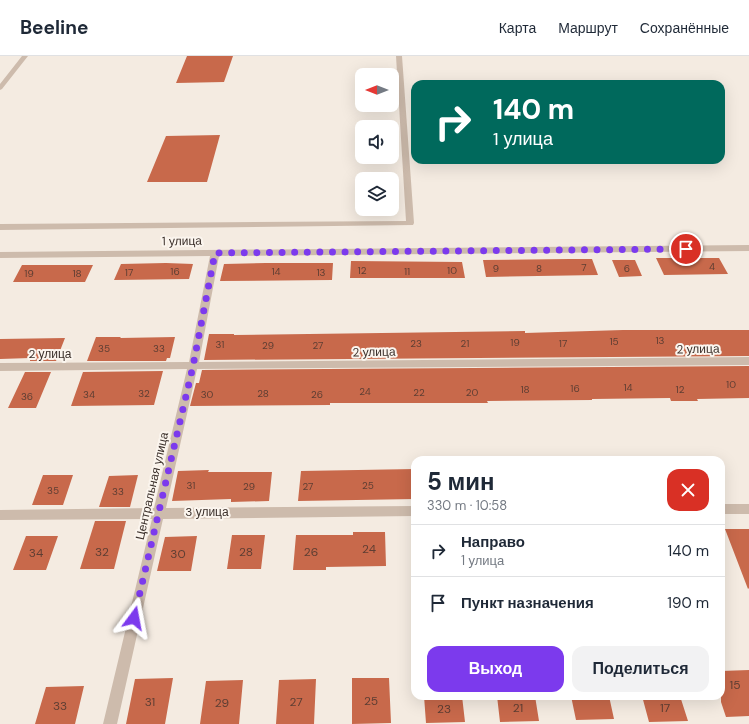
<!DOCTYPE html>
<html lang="ru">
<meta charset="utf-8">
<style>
:root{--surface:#fff;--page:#f2f2f3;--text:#1f2937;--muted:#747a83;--line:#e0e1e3;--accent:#7c3aed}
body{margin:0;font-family:"DM Sans",sans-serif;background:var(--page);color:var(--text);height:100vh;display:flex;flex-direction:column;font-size:15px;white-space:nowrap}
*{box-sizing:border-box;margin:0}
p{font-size:13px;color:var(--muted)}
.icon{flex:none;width:22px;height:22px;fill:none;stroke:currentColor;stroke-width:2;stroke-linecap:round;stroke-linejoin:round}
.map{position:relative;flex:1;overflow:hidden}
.side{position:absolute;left:411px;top:400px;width:314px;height:244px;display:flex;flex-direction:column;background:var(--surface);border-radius:12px;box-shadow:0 4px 16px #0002}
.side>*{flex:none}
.banner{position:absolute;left:411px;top:24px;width:314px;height:84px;border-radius:12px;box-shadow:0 4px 16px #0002;background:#00695c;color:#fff;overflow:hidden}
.needle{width:26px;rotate:270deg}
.controls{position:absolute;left:355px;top:12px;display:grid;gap:8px}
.controls a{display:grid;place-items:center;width:44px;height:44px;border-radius:8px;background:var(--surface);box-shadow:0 4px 16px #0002;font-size:20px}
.pin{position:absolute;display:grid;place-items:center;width:34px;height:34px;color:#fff;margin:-17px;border:2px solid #fff;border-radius:50%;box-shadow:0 1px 4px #0007}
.me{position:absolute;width:44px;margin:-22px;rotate:13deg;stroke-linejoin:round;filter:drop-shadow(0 0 3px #0008)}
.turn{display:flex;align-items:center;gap:14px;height:84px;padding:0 16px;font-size:18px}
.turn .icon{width:52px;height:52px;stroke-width:2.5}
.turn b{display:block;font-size:28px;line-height:34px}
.round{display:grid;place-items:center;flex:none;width:42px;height:42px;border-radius:12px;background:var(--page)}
.summary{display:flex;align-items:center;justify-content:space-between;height:68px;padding:0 16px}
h1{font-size:24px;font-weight:700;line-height:30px}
.cta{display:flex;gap:8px;margin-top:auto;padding:8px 16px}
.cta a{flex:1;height:46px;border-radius:12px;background:var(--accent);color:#fff;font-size:16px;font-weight:700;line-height:46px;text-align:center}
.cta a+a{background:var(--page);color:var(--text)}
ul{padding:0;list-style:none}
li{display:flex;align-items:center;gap:12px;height:52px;padding:0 16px;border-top:1px solid var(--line)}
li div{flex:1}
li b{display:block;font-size:15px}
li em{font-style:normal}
header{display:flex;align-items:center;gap:24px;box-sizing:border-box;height:56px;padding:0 20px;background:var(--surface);border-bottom:1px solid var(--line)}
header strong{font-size:19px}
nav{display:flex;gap:22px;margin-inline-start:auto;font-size:14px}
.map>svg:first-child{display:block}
.building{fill:#c8694b}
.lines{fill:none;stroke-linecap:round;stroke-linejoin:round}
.street{fill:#cdbbac;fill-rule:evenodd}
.route{stroke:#7c3aed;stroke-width:7;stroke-dasharray:0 12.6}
.labels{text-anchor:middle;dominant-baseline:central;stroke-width:4;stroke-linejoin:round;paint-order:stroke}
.number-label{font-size:10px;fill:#5e3e33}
.street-label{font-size:12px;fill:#3b302b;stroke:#fbf5ee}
.near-number-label{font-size:12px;fill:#5e3e33}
</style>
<header>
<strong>Beeline</strong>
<nav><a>Карта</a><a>Маршрут</a><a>Сохранённые</a></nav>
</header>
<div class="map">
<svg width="749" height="668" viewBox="0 0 749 668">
<rect width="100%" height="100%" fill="#f4ebe1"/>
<path class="building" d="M187 0H233L224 26 176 27Z
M220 79 207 126H147L166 80Z
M656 202H719L728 218 664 219Z
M570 203H592L598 219 486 221 483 204Z
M612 204H635L642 220 619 221Z
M351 205 462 206 465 222H350Z
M166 207 193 208 189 223 114 224 121 208Z
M266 207H333L332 224 220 225 224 208Z
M22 209H93L85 226H13Z
M623 274H749V300L204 304 209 278H234V279L525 275V277Z
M96 281H121L120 282 175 281 170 302H167L166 305H87Z
M65 282 56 305H30V302L0 303V283Z
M749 310V342L697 343 698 345H671L670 342 592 343V344L487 345 488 347H330V349L190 350 196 327H199L202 314Z
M163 315 154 349 71 350 83 316Z
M25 316H51L36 352H8Z
M415 413V443L298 445 301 415Z
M209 414 208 416H272L269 445 231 446V443L172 445 178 415Z
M43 419H73L63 449H32Z
M138 419 130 451H99L109 420Z
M95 465H126L114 513H80Z
M725 473H749V532L748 533Z
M353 476H385L386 510 326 511V514H293L296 479H353Z
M232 479H265L261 513H227Z
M26 480H58L46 514H13Z
M197 480 191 515H157L165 481Z
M749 614V660L726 661 721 646V615Z
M173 622 165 668H126L135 623Z
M352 622H389L391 667 352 668Z
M316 623 314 668H276L279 624Z
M243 624 239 668H200L206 625Z
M84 630 75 668H35L46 631Z
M424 640H462L465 666 426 667Z
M497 640H535L539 665 500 666Z
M571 640H609L614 663 576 664Z
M642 640H680L688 665 649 666Z"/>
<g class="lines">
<path class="street" d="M22 0H28L2 33 0 34V28Z
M396 0H402L414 167 413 169 0 174V168L406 165Z
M749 189V195L219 200 199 306 749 301V309L197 313 166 452 415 450V460L163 463 117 668H103L152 463 0 464V454L154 452 187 313 0 315V307L189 306 210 200 0 202V196Z
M721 448H749V458H721Z"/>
</g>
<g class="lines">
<path class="route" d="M134 562 193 310 215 197 686 193"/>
</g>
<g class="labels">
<g class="number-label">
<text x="712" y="210">4</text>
<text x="584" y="211">7</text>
<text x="496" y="212">9</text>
<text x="539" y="212">8</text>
<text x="627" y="212">6</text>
<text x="362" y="214">12</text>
<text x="452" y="214">10</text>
<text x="175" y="215">16</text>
<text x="276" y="215">14</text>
<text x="407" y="215">11</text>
<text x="129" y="216">17</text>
<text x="321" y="216">13</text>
<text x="29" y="217">19</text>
<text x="77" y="217">18</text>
<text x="660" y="284">13</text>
<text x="614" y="285">15</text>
<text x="515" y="286">19</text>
<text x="416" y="287">23</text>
<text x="465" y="287">21</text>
<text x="563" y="287">17</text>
<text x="220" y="288">31</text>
<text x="268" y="289">29</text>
<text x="318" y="289">27</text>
<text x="104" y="292">35</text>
<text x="159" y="292">33</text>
<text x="731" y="328">10</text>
<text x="628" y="331">14</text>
<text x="575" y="332">16</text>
<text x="525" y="333">18</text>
<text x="680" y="333">12</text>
<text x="365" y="335">24</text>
<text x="419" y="336">22</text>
<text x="472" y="336">20</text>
<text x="144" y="337">32</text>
<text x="263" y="337">28</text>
<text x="89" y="338">34</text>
<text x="207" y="338">30</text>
<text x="317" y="338">26</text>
<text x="27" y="340">36</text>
<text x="191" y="429">31</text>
<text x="368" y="429">25</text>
<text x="249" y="430">29</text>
<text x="308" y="430">27</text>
<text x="53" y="434">35</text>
<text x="118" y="435">33</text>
</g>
<g class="street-label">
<text transform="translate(182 185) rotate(-1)">1 улица</text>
<text transform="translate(698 293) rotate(-1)">2 улица</text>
<text transform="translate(374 296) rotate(-1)">2 улица</text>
<text x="50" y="298">2 улица</text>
<text transform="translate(152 430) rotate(-77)">Центральная улица</text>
<text x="207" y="456">3 улица</text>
</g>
<g class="near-number-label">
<text x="369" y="493">24</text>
<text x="102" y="496">32</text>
<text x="246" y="496">28</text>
<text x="311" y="496">26</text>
<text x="36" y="497">34</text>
<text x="178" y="498">30</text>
<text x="735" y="629">15</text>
<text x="371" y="645">25</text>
<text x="150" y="646">31</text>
<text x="296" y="646">27</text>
<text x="222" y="647">29</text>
<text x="60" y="650">33</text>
<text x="518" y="652">21</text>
<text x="665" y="652">17</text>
<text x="444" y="653">23</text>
</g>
</g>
</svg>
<div class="controls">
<a><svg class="needle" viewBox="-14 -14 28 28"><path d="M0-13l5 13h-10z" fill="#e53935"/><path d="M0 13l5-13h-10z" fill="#747a83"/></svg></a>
<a><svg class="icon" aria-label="sound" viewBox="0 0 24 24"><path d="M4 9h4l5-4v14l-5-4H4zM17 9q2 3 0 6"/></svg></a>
<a><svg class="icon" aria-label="layers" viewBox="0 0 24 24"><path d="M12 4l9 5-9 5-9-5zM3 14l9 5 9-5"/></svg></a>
</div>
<div class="pin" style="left:686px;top:193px;background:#d93025"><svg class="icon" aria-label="arrive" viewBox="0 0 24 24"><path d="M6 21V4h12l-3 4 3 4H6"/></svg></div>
<svg class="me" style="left:134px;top:562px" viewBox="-20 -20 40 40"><path d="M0-17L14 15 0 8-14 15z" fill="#7c3aed" stroke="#fff" stroke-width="4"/></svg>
<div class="banner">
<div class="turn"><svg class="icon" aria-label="right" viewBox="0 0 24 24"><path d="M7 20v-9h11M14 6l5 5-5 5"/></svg><div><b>140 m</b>1 улица</div></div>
</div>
<section class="side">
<div class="summary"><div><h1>5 мин</h1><p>330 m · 10:58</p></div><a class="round" style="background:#d93025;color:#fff"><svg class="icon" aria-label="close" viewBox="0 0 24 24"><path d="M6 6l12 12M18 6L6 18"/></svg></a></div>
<ul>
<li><svg class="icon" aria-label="right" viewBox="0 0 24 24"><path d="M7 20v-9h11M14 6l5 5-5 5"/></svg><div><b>Направо</b><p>1 улица</p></div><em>140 m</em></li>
<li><svg class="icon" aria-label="arrive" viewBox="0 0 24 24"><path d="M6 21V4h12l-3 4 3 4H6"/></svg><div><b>Пункт назначения</b></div><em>190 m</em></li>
</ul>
<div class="cta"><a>Выход</a><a>Поделиться</a></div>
</section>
</div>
